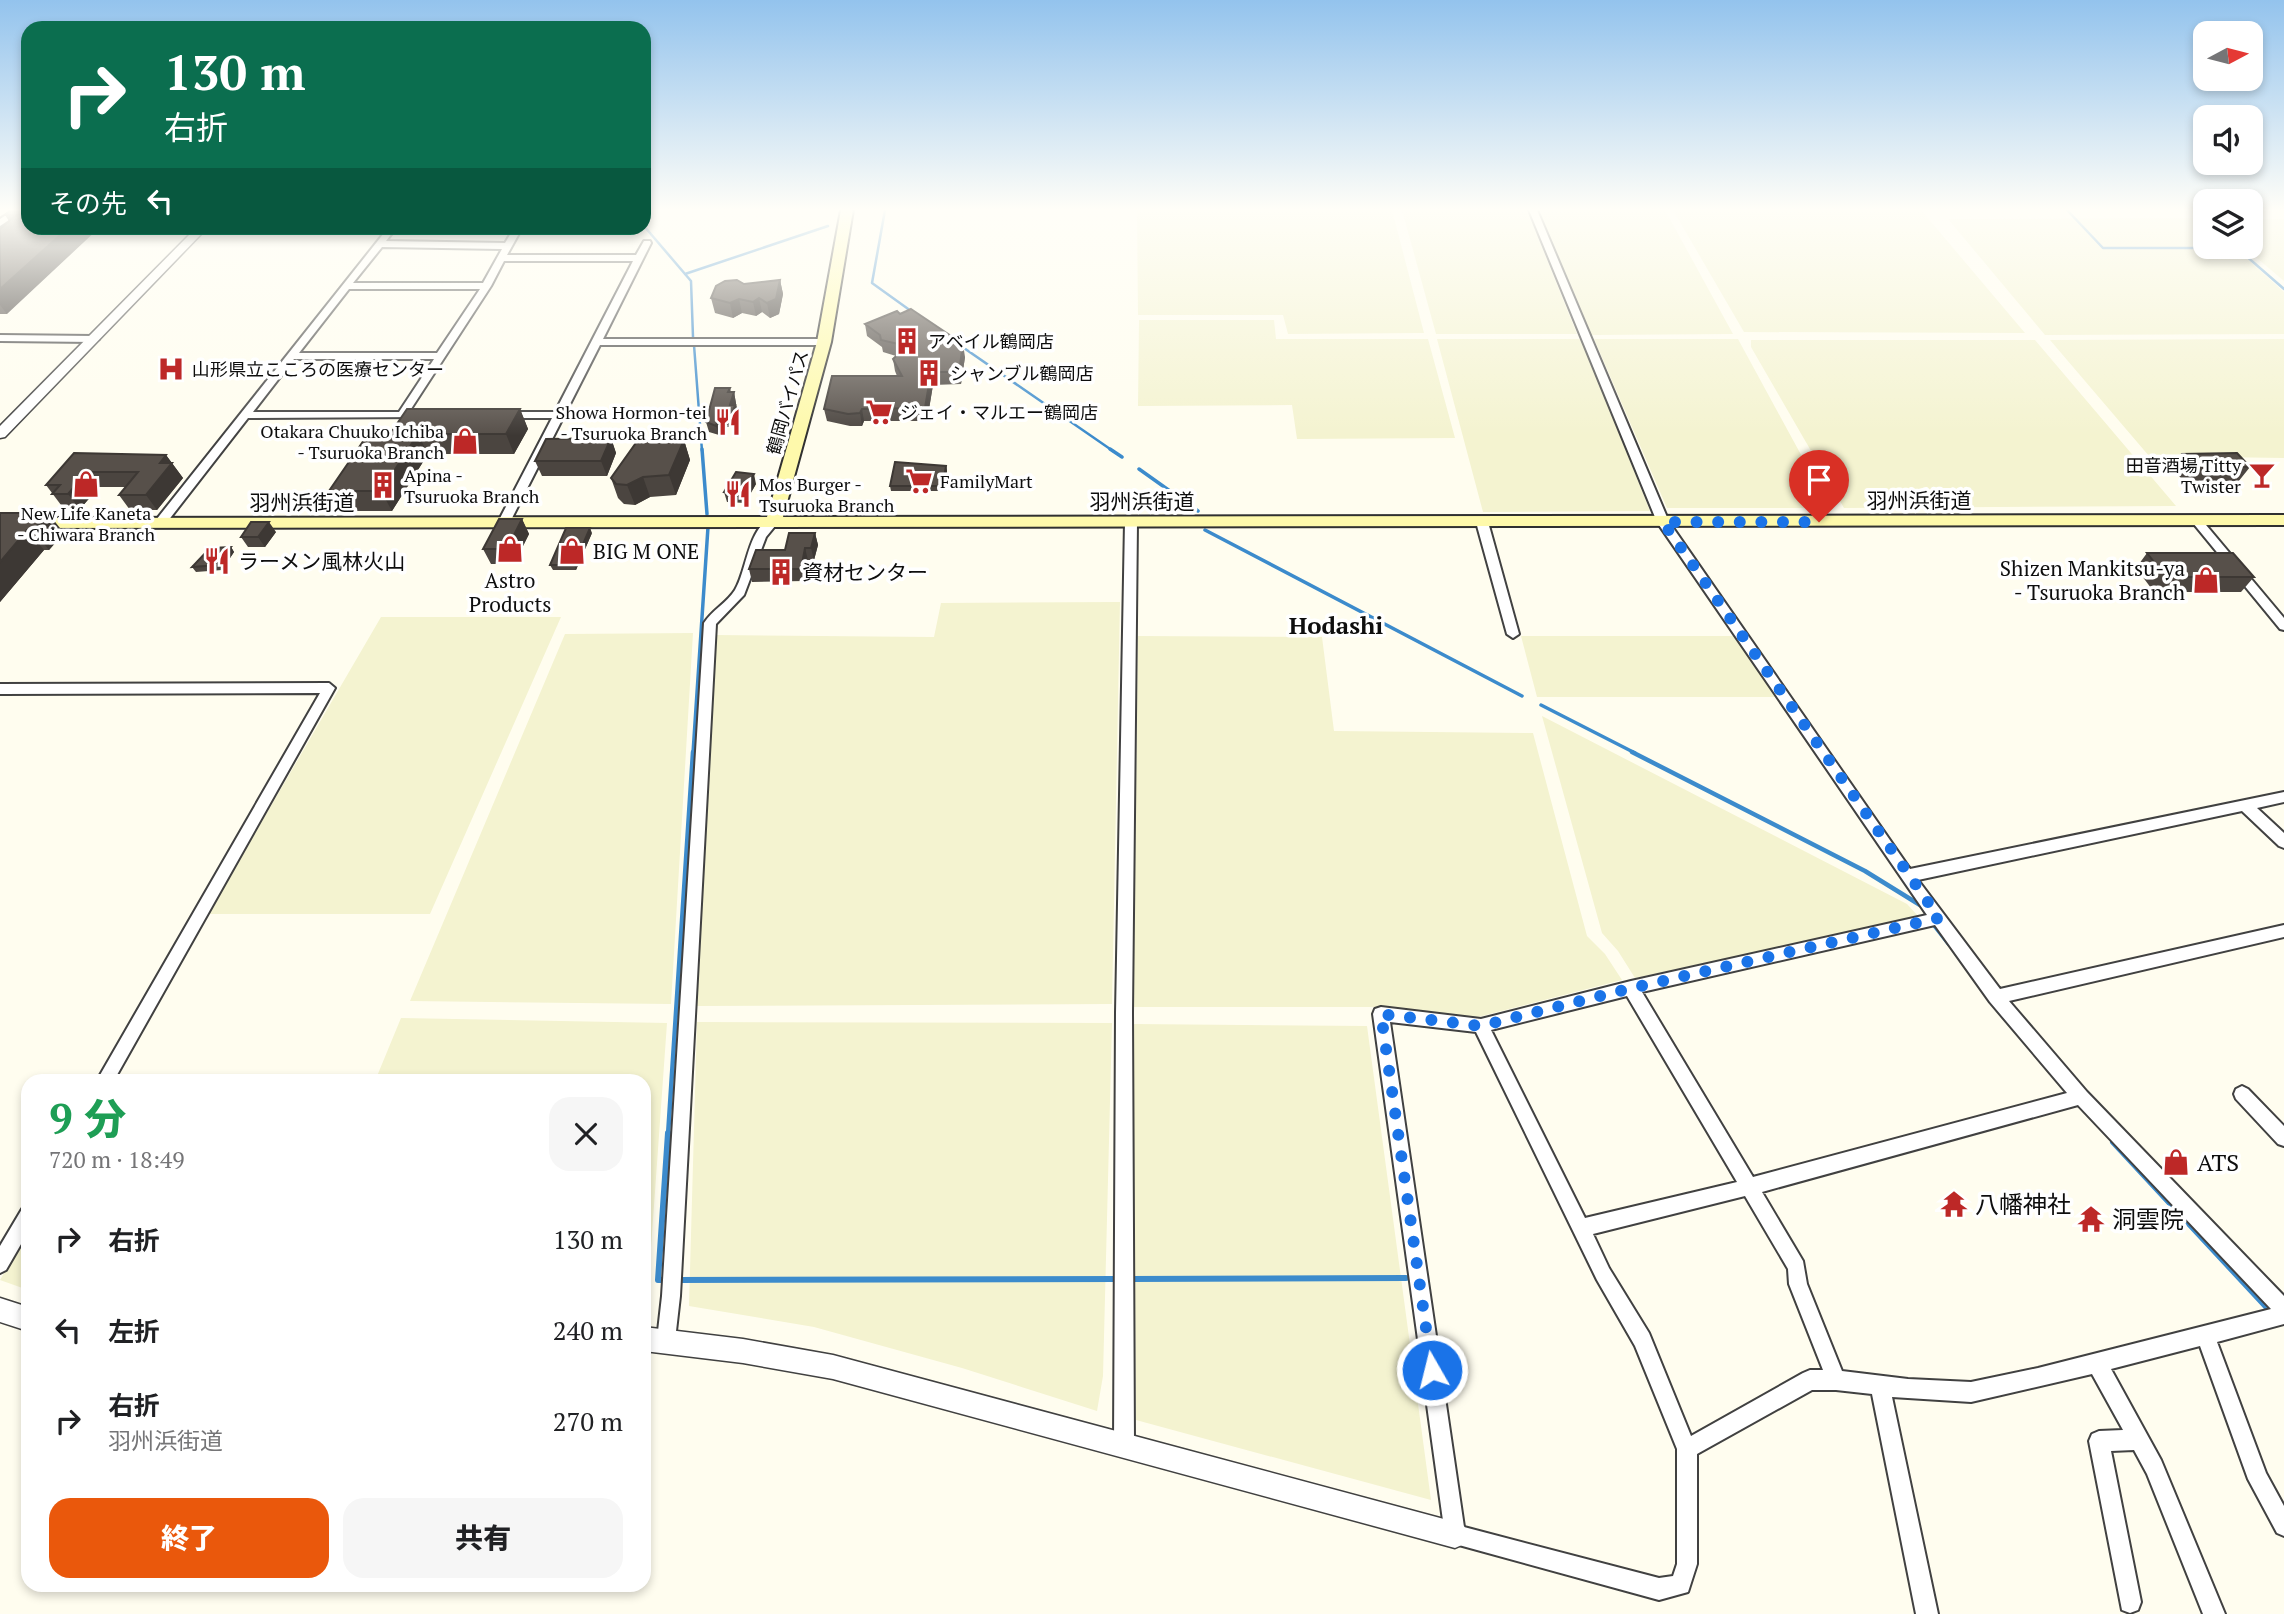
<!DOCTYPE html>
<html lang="ja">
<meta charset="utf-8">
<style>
:root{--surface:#fff;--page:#f6f6f6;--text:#202124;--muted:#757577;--accent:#ea580c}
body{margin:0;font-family:"PT Serif","Noto Sans JP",serif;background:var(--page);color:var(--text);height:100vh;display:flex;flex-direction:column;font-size:26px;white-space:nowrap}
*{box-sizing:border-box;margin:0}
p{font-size:23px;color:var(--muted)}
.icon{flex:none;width:38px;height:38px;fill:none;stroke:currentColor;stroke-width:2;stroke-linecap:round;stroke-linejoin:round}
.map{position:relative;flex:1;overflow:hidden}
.panel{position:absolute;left:21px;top:1074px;width:630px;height:518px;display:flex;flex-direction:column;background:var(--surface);border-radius:21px;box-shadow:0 4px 10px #0003}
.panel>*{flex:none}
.top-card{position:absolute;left:21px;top:21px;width:630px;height:214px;border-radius:21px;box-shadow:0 4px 10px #0003;background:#0b6e4f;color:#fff;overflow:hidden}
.needle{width:46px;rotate:83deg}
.tools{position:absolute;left:2193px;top:21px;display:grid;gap:14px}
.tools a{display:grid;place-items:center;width:70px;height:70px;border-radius:14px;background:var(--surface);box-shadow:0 4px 10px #0003;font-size:35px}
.pin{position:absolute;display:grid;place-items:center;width:60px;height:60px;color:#fff;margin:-72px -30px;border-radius:50% 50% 50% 0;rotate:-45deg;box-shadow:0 0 7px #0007}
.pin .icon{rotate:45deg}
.me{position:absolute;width:77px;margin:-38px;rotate:352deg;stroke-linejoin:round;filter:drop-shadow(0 0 5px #0008)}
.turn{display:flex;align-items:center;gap:24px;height:147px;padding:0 28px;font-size:32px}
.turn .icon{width:91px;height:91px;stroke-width:2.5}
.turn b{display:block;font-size:49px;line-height:60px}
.then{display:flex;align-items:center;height:66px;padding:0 28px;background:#0003;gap:14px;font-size:26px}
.round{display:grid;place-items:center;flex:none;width:74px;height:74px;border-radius:21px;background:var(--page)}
.overview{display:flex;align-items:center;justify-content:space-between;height:119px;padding:0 28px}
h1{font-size:42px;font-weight:800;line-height:52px;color:#1e9e55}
.primary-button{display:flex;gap:14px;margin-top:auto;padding:14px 28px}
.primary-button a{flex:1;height:80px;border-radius:21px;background:var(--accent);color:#fff;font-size:28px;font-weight:800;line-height:80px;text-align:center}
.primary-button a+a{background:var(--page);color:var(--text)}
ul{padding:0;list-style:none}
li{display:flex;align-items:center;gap:21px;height:91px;padding:0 28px}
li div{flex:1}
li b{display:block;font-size:26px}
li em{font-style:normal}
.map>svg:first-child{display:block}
.farmland{fill:#f4f3d0}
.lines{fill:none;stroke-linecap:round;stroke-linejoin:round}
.stream-far3{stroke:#3c8bcc;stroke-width:2.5}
.stream-far2{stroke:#3c8bcc;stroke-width:3.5}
.stream-far1{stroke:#3c8bcc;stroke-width:4.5}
.stream{stroke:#3c8bcc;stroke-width:6}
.minor-casing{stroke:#414141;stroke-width:4}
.tertiary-casing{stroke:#414141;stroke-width:3}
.secondary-casing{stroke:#303030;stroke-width:4}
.minor{fill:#fff;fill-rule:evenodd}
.tertiary{fill:#fff;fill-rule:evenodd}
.secondary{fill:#fef9ab;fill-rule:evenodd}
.wall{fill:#4b4540}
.shaded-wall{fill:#3d3834}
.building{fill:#57504a;stroke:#3d3834;stroke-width:2}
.route{stroke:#1a73e8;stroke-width:12;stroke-dasharray:0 21.6}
.labels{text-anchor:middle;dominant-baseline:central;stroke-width:7;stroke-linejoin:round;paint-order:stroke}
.far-poi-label{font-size:18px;fill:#0e0e0e;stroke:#fff;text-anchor:start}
.far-street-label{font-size:18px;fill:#0e0e0e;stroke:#fff}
.street-label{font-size:21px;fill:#0e0e0e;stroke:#fff}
.poi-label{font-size:21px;fill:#0e0e0e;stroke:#fff;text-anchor:start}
.quarter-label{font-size:24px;font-weight:bold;fill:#0e0e0e;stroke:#fff}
.near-poi-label{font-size:24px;fill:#0e0e0e;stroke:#fff;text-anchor:start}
</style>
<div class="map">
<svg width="2284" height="1614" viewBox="0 0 2284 1614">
<rect width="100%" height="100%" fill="#fffdef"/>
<path class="farmland" d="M1137 210H1392L1424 333 1288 334 1283 315H1138Z
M1402 210H1527L1577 334H1436Z
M1538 210H1665L1733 334 1590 335Z
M1673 210H1921L2025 333 1744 332Z
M2202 218 2205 221V247H2234L2284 292V334L2045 335 1948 219Z
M2251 219H2284V281L2244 247H2250Z
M1139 320H1274L1276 339H1428L1455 438 1297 439 1292 405 1138 406Z
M1437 339H1581L1650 511 1483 512Z
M1594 339H1738L1830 508H1667Z
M2284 339V458L2149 456 2050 340Z
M1751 340H2035L2176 506 1844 508 1751 347Z
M1120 602 1112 1004 695 1006 715 635 934 637 941 603Z
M381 617H561L430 914H208Z
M693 633 671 1004 410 1001 565 634Z
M1138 636 1322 637 1334 731 1533 733 1587 936 1605 954 1622 980 1478 1017 1373 1007H1133Z
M1521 636H1736L1777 697H1537Z
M1542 716 1907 904 1919 917 1635 978 1618 951 1602 933Z
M401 1018 667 1023 647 1304H644V1082L375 1081Z
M697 1022 1112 1023 1103 1376 1097 1411 962 1368 814 1327 689 1306Z
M1133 1024 1367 1026 1431 1500 1136 1420Z
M28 1232V1290L0 1280Z"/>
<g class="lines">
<path class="stream-far3" d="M885 210 872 283 911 311
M2067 210 2103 248H2237L2284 289
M644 226 691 281 693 337
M685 274 828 226
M694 345 702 451
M961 346 1113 451"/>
<path class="stream-far2" d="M702 449 707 514
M1110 449 1122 457
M1139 469 1198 511
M1205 530 1522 696
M1541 705 1635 753
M693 753 708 527"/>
<path class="stream-far1" d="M1632 752 1865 871 1920 905
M1931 921 1949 944
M668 1135 693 752"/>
<path class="stream" d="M2113 1142 2270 1311
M1130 1279 1406 1278
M666 1280H658L668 1133
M675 1280 1118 1279"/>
<defs>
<path id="minor" d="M14 210H24L0 226V219Z
M1529 210H1537L1669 522 1910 869 2284 792V802L2257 808 2284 833V848L2279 846 2242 811 1918 880 2000 989 2284 925V937L2009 1001 2087 1092 2284 1296V1324L2217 1342 2266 1473 2284 1506V1536L2277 1533 2248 1479 2200 1346 2111 1369 2161 1460 2225 1614H2203L2147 1474 2134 1450 2111 1451 2141 1602 2138 1610 2130 1613 2122 1610 2089 1441 2092 1434 2099 1431 2123 1430 2092 1374 1971 1402 1892 1397 1938 1614H1916L1872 1394 1836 1390H1812L1697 1454V1564L1688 1592 1659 1600 1448 1542 1445 1535 1373 1014 1375 1009 1381 1007 1481 1019 1631 981 1927 915 1657 522ZM1935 925 1990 1002 2067 1093 1753 1177 1642 992ZM1627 996 1737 1182 1585 1218 1491 1030ZM1390 1022 1476 1032 1597 1280 1635 1346 1677 1449V1564L1673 1576 1659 1578 1464 1527ZM2078 1105 2271 1309 2038 1368 1971 1382 1908 1379 1842 1371 1807 1284 1803 1261 1762 1192ZM1745 1196 1788 1269 1789 1284 1823 1370H1810L1803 1373 1691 1436 1649 1333 1609 1268 1593 1234Z
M388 228H396L386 241 505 243 514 228H522L507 255H636L644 241H650L651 243 603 339H824L829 342 824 345H600L510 522 504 526 498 522 552 418H504L499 415 504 412H555L633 261H504L491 286 409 412 425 413V417L248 418 164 526H156V520ZM382 247 502 249 483 283H353ZM349 289H480L437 353H299ZM294 359H434L399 412H253Z
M0 335 94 336 99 339 94 342 0 341Z
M774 516 780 520 766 537 744 595 716 624 680 1296 675 1340 673 1347 666 1349 659 1347 657 1340 662 1296 704 623C712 610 727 603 735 590 748 568 747 528 774 516Z
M2197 517 2201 519 2284 618V630L2280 629 2193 523 2191 521Z
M1131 518 1137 522 1132 1013 1134 1445 1131 1452 1124 1455 1117 1452 1114 1445 1116 1013 1125 522Z
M1482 518 1488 522 1519 634 1513 638 1507 634 1476 522Z
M329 683 335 688 113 1082H96L320 693 0 694V684Z
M2242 1086 2248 1089 2284 1126V1146L2278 1144 2236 1099 2234 1094 2236 1089Z
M28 1206V1232L6 1270 0 1273V1246L22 1209Z"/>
<path id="tertiary" d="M196 228H207L5 437 0 438V426Z
M0 1298 28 1307V1331L0 1322Z
M644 1327 743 1339 833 1355 1455 1522 1464 1526 1468 1535 1464 1544 1455 1548 833 1379 743 1363 644 1351Z"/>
<path id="secondary" d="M841 210H853L831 342 783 517 2284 515V525L0 528V518L767 517 817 342Z"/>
</defs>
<use href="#minor" class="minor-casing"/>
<use href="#tertiary" class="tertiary-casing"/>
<use href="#secondary" class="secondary-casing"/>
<use href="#minor" class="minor"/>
<use href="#tertiary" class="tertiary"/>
<use href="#secondary" class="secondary"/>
</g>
<path class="wall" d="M28 210 7 314H0V229L9 221 5 215Z
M780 280 783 294 779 314 770 318 762 312 756 316 742 313 733 318 715 313 711 298 744 284Z
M865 324 965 357 961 384 933 385 927 421H864L862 426H850L827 421 824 409 897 376 895 371 893 359 896 356 883 352 882 347 867 336Z
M731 392H734L738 415 734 427H722L719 435 709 432 706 422Z
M520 409 528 429 514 454H428L392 511H341L329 491 386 440Z
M611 438 616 453 607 476H542L535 461Z
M684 440 690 460 676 495 650 497 635 505 624 504 618 498 611 478Z
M74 453 166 455 183 478 157 510H130L119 495 126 487H99L80 509H64L46 485Z
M2183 454 2250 467 2238 482H2185L2172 469Z
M946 466 947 471 943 491H891L890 486Z
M756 484 745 503 727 502 724 492Z
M0 513 64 533 49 550H44L0 602Z
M522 519 529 534 514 564H491L483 549Z
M276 532 265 547H248L241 537Z
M592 533 576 570H553L550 565Z
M815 533 818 545 814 560H808L804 581 752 582 749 569Z
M231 547 234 552 222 570 196 572 192 567Z
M2147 553 2254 577 2241 592H2154L2136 568Z"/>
<path class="shaded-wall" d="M68 228H99L7 314 0 305V289Z
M780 280 783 294 779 314 770 318 767 303Z
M759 298 762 312 756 316 753 302Z
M739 299 742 313 733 318 730 303Z
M963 344 965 357 961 384 959 372Z
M931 372 933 385 927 421 925 408Z
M730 388 732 397 734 392 738 415 734 427 730 405 728 392Z
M520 409 528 429 514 454 506 434Z
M862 409 864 421 862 426 860 413Z
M719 417 722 427 719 435 716 426Z
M418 434 428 454 392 511 381 491Z
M611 438 616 453 607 476 601 461Z
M684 440 690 460 676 495 669 475Z
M166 455 183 478 157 510 146 495 160 463Z
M946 466 947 471 943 491V486Z
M87 472 99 487 80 509 68 494Z
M754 474 756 484 745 503 742 493Z
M643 477 650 497 635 505 627 485Z
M48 513 64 533 49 550 33 530Z
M522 519 529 534 514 564 507 549Z
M269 522 276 532 265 547 258 537Z
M590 528 592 533 576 570 574 565Z
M27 530 44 550 0 602V562Z
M815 533 818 545 814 560 811 548Z
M231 547 234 552 222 570 218 565Z
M805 548 808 560 804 581 801 569Z"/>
<path class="building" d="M11 210H28V228H68L0 289V229L16 215H5Z
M737 280 744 284 780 280 776 299 767 303 759 298 753 302 739 299 730 303 711 298 716 286 725 281Z
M911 309 963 344 959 372H931L925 408 862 409 860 413 848 414 824 409 832 376H902L893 359 907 346 881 340 880 335 865 324 897 311 900 314Z
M715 388H730L728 392H734L730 405H735L731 417H719L716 426 706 422Z
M407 409H520L506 434H418L381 491H329L364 440H386Z
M611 438 601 461H535L546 439Z
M638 440H684L669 475 643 477 627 485 616 484 611 478Z
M74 453 166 455 160 463H172L146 495H119L138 472H87L68 494H52L60 485H46Z
M2237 453 2250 467H2196L2183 454Z
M895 462 946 466 943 486H890Z
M736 472 754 474 742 493 724 492Z
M0 513H48L33 530H27L0 562Z
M499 519H522L507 549H483Z
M251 522H269L258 537H241Z
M566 528H590L574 565H550Z
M789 533H815L811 548H805L801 569H749L756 550H785Z
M231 547 218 565 192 567 210 548Z
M2147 553H2233L2254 577H2166Z"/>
<linearGradient id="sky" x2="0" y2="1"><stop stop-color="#93c3ed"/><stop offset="0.48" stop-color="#fffef8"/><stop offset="1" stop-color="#fffef8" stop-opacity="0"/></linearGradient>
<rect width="2284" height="436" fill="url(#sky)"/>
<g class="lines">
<path class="route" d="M1432 1370 1381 1014 1481 1026 1632 988 1939 918 1663 522H1819"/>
</g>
<defs>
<symbol id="building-bare" viewBox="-9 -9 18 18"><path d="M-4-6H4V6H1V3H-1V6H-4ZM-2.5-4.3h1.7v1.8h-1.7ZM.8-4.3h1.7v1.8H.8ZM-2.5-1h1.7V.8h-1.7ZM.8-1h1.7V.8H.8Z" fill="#bd2827" stroke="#fff" stroke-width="2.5" paint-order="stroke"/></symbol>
<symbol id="hospital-bare" viewBox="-9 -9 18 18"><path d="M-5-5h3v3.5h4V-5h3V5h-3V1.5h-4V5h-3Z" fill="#bd2827" stroke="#fff" stroke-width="2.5" paint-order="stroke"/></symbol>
<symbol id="supermarket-bare" viewBox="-9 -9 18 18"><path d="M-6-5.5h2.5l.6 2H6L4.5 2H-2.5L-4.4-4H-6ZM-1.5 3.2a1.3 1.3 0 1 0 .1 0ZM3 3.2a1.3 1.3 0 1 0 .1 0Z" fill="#bd2827" stroke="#fff" stroke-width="2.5" paint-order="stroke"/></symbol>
<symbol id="restaurant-bare" viewBox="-9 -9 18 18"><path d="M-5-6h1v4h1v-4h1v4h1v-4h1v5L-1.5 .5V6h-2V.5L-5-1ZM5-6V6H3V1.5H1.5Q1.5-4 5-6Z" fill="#bd2827" stroke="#fff" stroke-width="2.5" paint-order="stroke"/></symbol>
<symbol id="shop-bare" viewBox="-9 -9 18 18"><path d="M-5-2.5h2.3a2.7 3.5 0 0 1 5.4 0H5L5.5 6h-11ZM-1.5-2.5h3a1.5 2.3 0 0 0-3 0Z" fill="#bd2827" stroke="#fff" stroke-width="2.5" paint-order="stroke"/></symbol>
<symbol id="bar-bare" viewBox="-9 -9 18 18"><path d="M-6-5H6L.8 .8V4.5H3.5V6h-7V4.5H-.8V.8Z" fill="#bd2827" stroke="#fff" stroke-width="2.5" paint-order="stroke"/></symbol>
<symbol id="temple-bare" viewBox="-9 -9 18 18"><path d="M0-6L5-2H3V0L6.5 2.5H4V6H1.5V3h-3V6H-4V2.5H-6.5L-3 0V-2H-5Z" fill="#bd2827" stroke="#fff" stroke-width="2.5" paint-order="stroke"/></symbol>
</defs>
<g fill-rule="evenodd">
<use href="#building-bare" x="888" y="322" width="38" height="38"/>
<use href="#hospital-bare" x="152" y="350" width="38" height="38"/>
<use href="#building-bare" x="910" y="354" width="38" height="38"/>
<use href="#supermarket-bare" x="860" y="393" width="38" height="38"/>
<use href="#restaurant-bare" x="709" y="403" width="38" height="38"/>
<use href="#shop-bare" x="446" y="422" width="38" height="38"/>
<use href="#bar-bare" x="2243" y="456" width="38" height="38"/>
<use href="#supermarket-bare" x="900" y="462" width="38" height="38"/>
<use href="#shop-bare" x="67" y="465" width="38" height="38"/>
<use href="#building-bare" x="364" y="466" width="38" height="38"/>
<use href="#restaurant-bare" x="719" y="475" width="38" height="38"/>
<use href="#shop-bare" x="491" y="530" width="38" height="38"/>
<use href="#shop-bare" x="553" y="532" width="38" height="38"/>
<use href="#restaurant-bare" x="198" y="542" width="38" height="38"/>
<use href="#building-bare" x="762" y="553" width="38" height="38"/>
<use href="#shop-bare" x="2187" y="561" width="38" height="38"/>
<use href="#shop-bare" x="2157" y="1143" width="38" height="38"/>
<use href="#temple-bare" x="1935" y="1185" width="38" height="38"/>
<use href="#temple-bare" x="2072" y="1200" width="38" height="38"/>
</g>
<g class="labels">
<g class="far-poi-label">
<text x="928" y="341">アベイル鶴岡店</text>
<text x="192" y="369">山形県立こころの医療センター</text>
<text x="950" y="373">シャンブル鶴岡店</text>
<text x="707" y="412" text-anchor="end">Showa Hormon-tei<tspan x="707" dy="21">- Tsuruoka Branch</tspan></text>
<text x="900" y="412">ジェイ・マルエー鶴岡店</text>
<text x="444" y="431" text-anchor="end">Otakara Chuuko Ichiba<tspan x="444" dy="21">- Tsuruoka Branch</tspan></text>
<text x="2241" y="465" text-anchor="end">田音酒場 Titty<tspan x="2241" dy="21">Twister</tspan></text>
<text x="404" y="475">Apina -<tspan x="404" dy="21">Tsuruoka Branch</tspan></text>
<text x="940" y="481">FamilyMart</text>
<text x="759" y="484">Mos Burger -<tspan x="759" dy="21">Tsuruoka Branch</tspan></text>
<text x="86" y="513" text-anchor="middle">New Life Kaneta<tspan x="86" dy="21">- Chiwara Branch</tspan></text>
</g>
<g class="far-street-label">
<text transform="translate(787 402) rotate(-74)">鶴岡バイパス</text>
</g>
<g class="street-label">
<text x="1919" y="500">羽州浜街道</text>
<text x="1142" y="501">羽州浜街道</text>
<text x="302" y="502">羽州浜街道</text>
</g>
<g class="poi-label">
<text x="593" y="551">BIG M ONE</text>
<text x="238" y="561">ラーメン風林火山</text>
<text x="2185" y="568" text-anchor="end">Shizen Mankitsu-ya<tspan x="2185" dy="24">- Tsuruoka Branch</tspan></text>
<text x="802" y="572">資材センター</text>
<text x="510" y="580" text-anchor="middle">Astro<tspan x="510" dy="24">Products</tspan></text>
</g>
<g class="quarter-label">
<text x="1336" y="625">Hodashi</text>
</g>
<g class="near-poi-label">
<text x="2197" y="1162">ATS</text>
<text x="1975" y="1204">八幡神社</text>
<text x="2112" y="1219">洞雲院</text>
</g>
</g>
</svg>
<div class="tools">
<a><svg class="needle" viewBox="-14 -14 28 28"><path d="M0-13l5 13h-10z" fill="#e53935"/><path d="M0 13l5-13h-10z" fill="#757577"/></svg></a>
<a><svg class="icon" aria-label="sound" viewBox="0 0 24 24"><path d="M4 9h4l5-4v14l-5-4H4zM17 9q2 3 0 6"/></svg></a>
<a><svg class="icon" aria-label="layers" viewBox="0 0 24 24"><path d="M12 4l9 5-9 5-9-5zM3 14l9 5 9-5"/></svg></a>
</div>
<div class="pin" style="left:1819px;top:522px;background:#d93025"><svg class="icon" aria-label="arrive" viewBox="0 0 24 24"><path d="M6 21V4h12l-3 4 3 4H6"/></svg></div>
<svg class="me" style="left:1432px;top:1370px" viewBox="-20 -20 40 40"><circle r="17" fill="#1a73e8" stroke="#fff" stroke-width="3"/><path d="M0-11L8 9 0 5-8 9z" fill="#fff"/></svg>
<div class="top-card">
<div class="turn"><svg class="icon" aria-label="right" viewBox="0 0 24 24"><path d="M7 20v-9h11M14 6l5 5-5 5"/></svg><div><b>130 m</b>右折</div></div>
<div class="then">その先<svg class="icon" aria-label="left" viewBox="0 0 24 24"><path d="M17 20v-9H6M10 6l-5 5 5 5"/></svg></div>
</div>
<section class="panel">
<div class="overview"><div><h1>9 分</h1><p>720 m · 18:49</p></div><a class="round"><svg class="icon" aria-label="close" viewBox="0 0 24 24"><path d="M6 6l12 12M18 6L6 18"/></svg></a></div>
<ul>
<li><svg class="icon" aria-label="right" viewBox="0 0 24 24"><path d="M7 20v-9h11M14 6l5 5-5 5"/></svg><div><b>右折</b></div><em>130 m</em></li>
<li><svg class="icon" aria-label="left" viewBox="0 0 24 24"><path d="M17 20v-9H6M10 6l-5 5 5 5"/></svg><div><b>左折</b></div><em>240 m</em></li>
<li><svg class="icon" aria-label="right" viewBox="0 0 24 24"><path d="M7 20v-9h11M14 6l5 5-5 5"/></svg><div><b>右折</b><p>羽州浜街道</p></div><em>270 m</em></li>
</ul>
<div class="primary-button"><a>終了</a><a>共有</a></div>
</section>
</div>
